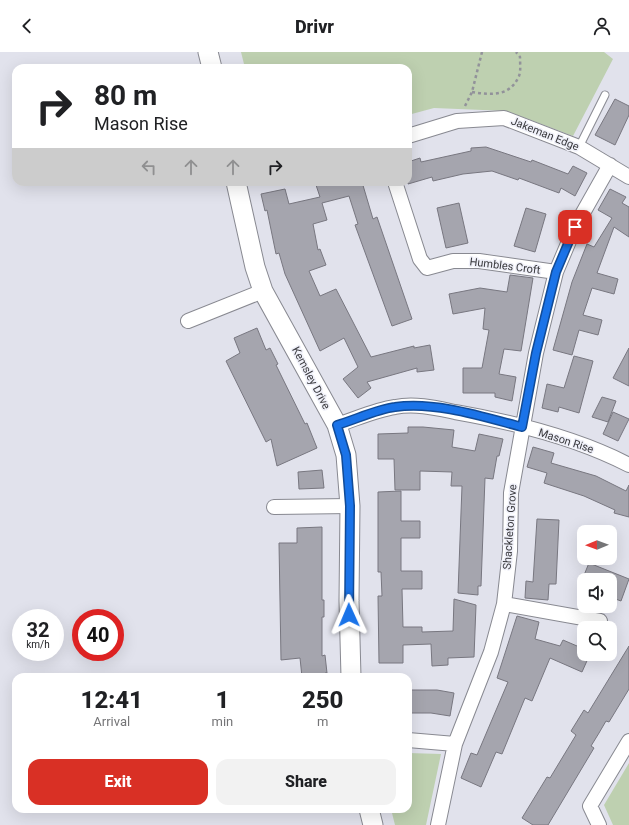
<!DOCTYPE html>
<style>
:root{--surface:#fff;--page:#f2f2f2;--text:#202124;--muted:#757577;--accent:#d93025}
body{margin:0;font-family:Roboto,sans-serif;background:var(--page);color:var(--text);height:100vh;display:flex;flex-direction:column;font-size:15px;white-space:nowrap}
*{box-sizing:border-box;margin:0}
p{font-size:13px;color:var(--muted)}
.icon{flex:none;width:22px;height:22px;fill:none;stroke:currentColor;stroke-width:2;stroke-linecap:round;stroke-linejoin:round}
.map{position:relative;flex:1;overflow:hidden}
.sheet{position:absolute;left:12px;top:621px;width:400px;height:140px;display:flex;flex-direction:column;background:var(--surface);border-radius:12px;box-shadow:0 4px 16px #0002}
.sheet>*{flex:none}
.hud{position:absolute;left:12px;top:12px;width:400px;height:122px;border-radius:12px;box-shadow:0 4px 16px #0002;background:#fff;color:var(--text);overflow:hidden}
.needle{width:26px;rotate:269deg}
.controls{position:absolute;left:577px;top:473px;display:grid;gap:8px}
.controls a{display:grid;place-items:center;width:40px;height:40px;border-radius:8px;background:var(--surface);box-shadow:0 4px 16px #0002;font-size:20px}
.speed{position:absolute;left:12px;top:557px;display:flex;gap:8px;font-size:20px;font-weight:700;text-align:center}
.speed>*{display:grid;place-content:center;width:52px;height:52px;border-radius:50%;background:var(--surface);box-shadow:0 4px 16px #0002;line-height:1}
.speed small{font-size:10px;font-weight:400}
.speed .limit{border:6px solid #d22;background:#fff;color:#111}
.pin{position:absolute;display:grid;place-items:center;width:34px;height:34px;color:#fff;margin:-17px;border-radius:8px;box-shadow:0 2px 6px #0006}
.me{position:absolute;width:44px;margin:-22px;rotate:359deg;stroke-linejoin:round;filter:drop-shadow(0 0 3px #0008)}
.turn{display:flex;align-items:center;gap:14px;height:84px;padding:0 16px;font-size:18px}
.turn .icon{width:52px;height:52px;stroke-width:2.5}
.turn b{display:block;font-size:28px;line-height:34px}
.lanes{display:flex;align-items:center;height:38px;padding:0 16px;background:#0003;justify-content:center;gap:20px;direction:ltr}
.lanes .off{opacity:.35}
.eta{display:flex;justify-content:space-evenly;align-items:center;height:68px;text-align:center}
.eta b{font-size:24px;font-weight:800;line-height:28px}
.cta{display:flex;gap:8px;margin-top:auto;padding:8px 16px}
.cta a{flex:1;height:46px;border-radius:12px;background:var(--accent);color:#fff;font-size:16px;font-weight:800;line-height:46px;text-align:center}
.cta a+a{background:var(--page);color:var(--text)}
header{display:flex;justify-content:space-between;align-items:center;height:52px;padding:0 16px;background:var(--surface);font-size:18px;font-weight:800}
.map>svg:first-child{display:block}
.green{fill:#bed0b0}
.building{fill:#a5a5ae;stroke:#787780}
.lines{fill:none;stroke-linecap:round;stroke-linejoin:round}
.lane-casing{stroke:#888991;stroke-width:9}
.street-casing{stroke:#888991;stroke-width:16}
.secondary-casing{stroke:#888991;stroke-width:21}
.path{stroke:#92929a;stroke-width:2.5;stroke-dasharray:3 3;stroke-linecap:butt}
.lane{stroke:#fff;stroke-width:7}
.street{stroke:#fff;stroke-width:14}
.secondary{stroke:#fff;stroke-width:19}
.route-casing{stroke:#114b97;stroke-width:10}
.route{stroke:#1a73e8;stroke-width:7}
.labels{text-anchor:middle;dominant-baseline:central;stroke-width:3;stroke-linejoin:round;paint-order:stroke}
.street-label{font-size:11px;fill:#38383c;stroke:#eff0f9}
</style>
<header><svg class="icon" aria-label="back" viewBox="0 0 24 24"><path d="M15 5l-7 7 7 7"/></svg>Drivr<svg class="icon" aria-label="person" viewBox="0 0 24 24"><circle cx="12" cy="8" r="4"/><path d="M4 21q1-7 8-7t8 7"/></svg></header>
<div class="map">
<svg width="629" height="773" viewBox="0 0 629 773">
<rect width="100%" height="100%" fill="#e1e2ec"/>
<path class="green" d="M241 0H604L613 7 573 84 507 59 434 56 408 63V16H245Z
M408 701 441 702 426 773H395L391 757H408Z
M629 711V773H613L604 753Z"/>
<path class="building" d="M615 47 629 54V63L615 93 595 83Z
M486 95 531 110 532 108 568 122 573 114 587 121 575 144 561 136 559 141 519 126 518 128 492 119 463 122 433 129 432 125 408 132V110L420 106 421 110 471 99V96Z
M315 130H362L373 167 377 165 412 267 392 274 355 173 358 172 349 144 322 151 327 168 313 172 318 198 320 197 326 213 309 219 320 244 336 237 371 305 414 294V296L430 293 434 318 417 320V316L367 330 371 336 358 346 343 327 358 315 344 286 320 299 285 222 279 201 276 202 267 158 265 159 261 142 285 137 289 152 320 145Z
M610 137 626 145 622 151 629 155V185L614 175 597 221 618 227 614 242 592 236 583 263 602 268 598 283 579 278 572 303 553 298 572 230 587 192 594 195 612 166 598 158Z
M459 151 468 191 446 196 437 156Z
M526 156 546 162 535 200 514 194Z
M510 223 533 226 521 299 504 297 499 322 516 325 512 349 495 345V341H463V316H482L489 278 483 277 485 256 453 262 449 242 480 236 507 240Z
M257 276 266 298 270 296 278 312 276 313 305 372 307 371 317 396 277 414 271 387 266 390 226 309 240 301 234 286Z
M629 296V334L613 326Z
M574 304 593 309 579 361 559 355 558 360 542 356 547 332 564 336Z
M602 345 616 349 608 370 592 365Z
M613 360 629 367 618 389 603 382Z
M408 375H423L454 378 452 395 475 399 479 382 503 387 499 404H497L493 427 485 426 481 534H478V543L458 541 462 434H451L452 420 420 419V438H395L394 407H378V382L408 381Z
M533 395 554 401 551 411 596 424 626 439 629 433V465L614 461 615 458 584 444 544 431 547 421 527 415Z
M322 418 324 436 299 437 298 420Z
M401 439V469H420V486H401V519H422V537H402L403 575H422V580L453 579 454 547 476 553 474 605 448 606V613L432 614 431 592 403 593V611H379L378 544H382L381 520H378V440Z
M537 467 559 468 556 532H549L548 548 525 546 526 529 533 530Z
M322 475V548H324V565H322V604L325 603 327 621H325L326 625H302L300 606 281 608 279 491H297V476Z
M589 511 629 527 621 549 610 545V528H582Z
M517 564 539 570 535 587 560 594 563 588 584 597 583 602H590L582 620 550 606 532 649 525 646 502 702 496 700 481 735 461 726 471 701 477 703 508 630 497 626Z
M629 594V637L609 670 606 669 599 681 591 694 594 696 548 773H533L522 766 547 725 550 726 576 683 571 679 584 658 588 661Z
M408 638H437L454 641 450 664 431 661H408Z"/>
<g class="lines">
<defs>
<path id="lane" d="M579 95 605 43"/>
<path id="street" d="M408 84 457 69 504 66 579 95 629 125
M395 130 420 207 427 216 453 209H479L556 220
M188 269 263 239
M337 373C356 367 375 358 395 355 415 351 436 356 455 360 512 370 577 386 629 413
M274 455 350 454
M504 552 600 569
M408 688 455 692
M438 773 455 692 491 600 504 552 510 499 511 441 536 301 556 220 575 175 610 113
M599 773 590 754 629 689"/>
<path id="secondary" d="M208 0 212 16
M236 130 255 215 263 239 337 373 346 403 350 454 349 549 351 625
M369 757 373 773"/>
</defs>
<use href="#lane" class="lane-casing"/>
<use href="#street" class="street-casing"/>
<use href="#secondary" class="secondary-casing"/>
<path class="path" d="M472 40C491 43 510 45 519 24 521 19 520 11 520 5L516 0
M465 54 472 40 482 0"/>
<use href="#lane" class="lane"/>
<use href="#street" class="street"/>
<use href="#secondary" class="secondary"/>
</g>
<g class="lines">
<defs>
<path id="route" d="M349 563 350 454 346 403 337 373C355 368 377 357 395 355 435 349 484 365 522 375L536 301 556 220 575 175"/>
</defs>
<use href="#route" class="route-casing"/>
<use href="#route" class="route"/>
</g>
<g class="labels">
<g class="street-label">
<text transform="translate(545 82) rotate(22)">Jakeman Edge</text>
<text transform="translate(505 214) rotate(7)">Humbles Croft</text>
<text transform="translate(311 326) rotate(62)">Kemsley Drive</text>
<text transform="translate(566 389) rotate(18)">Mason Rise</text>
<text transform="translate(510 475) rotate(-86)">Shackleton Grove</text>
</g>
</g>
</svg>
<div class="controls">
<a><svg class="needle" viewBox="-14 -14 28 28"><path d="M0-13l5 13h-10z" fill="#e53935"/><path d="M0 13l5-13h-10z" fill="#757577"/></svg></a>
<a><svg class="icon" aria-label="sound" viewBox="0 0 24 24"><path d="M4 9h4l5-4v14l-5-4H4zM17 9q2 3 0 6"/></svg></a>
<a><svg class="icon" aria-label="search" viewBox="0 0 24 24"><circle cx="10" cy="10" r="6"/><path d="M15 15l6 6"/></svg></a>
</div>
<div class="speed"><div>32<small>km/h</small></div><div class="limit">40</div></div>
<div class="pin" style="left:575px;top:175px;background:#d93025"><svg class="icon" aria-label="arrive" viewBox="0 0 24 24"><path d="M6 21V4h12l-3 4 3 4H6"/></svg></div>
<svg class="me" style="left:349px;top:563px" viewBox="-20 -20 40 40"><path d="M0-17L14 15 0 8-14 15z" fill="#1a73e8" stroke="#fff" stroke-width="4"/></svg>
<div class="hud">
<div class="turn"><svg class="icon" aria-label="right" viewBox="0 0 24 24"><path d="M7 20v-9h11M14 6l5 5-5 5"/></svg><div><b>80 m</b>Mason Rise</div></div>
<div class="lanes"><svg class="icon off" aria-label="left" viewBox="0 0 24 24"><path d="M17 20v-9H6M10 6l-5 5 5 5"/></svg><svg class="icon off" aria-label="ahead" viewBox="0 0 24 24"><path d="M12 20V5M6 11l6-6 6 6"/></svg><svg class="icon off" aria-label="ahead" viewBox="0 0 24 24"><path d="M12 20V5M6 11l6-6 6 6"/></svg><svg class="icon" aria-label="right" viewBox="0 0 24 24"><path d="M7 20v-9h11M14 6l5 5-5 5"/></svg></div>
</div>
<section class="sheet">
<div class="eta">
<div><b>12:41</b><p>Arrival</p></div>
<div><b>1</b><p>min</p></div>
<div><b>250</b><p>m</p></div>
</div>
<div class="cta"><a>Exit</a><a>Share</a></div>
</section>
</div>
